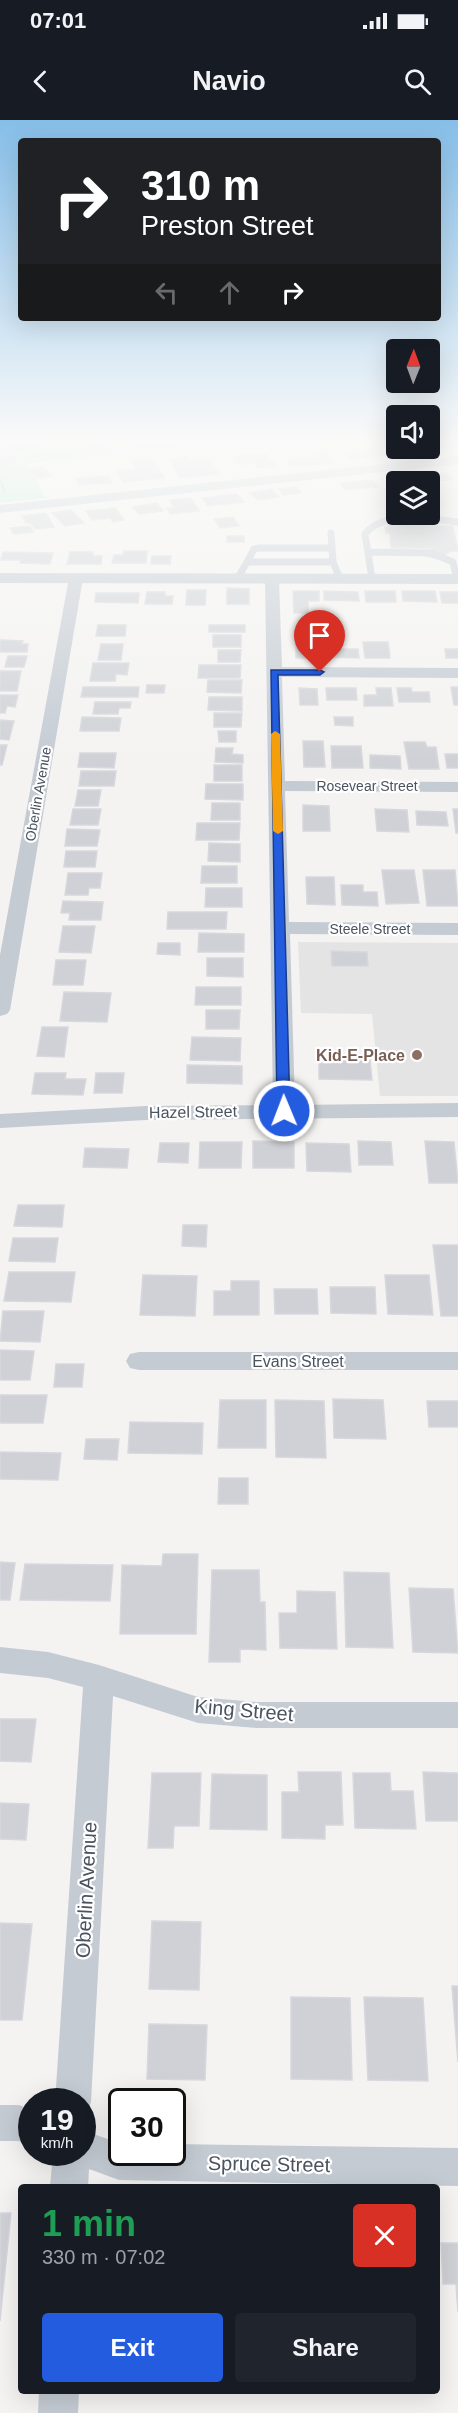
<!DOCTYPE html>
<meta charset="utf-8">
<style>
:root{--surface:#171b24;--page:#20242c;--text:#f1f3f6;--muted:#9ea1a6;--accent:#235cde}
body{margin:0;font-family:Helvetica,sans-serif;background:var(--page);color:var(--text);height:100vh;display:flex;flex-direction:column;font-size:22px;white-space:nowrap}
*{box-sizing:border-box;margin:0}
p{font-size:20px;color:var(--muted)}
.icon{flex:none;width:33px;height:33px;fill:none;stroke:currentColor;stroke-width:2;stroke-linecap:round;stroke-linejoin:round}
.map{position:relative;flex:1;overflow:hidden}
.sheet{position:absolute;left:18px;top:2064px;width:422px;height:210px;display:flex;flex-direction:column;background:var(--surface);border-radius:6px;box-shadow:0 6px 24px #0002}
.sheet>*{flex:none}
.guide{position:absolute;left:18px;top:18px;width:423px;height:183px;border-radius:6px;box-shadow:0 6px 24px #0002;background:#202124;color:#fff;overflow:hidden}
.needle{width:39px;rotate:1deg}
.fabs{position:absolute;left:386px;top:219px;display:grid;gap:12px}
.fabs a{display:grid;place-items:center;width:54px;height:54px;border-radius:6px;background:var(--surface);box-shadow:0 6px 24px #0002;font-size:30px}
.speed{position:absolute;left:18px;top:1968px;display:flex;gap:12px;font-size:30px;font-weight:700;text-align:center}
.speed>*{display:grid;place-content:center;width:78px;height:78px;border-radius:50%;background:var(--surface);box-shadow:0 6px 24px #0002;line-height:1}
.speed small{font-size:15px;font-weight:400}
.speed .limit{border:3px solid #111;border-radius:9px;background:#fff;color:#111}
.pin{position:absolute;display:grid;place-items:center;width:51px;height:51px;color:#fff;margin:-62px -26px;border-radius:50% 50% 50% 0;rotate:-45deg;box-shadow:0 0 6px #0007}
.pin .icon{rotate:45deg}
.me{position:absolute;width:66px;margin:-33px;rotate:359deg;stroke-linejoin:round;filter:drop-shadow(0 0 4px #0008)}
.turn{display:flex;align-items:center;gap:21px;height:126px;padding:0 24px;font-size:27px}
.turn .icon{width:78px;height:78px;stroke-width:2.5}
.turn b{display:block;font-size:42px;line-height:51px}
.lanes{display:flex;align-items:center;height:57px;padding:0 24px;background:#0003;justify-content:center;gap:30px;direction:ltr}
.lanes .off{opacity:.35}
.round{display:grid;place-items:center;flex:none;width:63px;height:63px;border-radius:6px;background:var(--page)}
.head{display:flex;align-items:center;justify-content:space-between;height:102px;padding:0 24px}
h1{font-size:36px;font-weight:700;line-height:45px;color:#1e9e55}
.primary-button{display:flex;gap:12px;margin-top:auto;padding:12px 24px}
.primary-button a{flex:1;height:69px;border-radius:6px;background:var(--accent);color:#fff;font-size:24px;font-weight:700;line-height:69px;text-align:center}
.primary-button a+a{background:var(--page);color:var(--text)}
.status{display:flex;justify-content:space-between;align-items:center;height:42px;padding:0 30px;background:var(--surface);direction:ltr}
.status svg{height:16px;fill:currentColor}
header{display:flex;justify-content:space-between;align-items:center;height:78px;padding:0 24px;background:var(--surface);font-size:27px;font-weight:700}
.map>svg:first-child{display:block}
.education{fill:#e5e4e4}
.green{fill:#c4efda}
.water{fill:#93cce9}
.building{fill:#cfd1d6;stroke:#d7d8dd;stroke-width:1.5}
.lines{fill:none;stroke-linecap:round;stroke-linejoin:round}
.path{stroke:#7dccaf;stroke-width:2;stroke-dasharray:2 1.5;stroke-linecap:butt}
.service{stroke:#c4cbd3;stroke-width:7}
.minor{fill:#c4cbd3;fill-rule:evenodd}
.tertiary{fill:#c4cbd3;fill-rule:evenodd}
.route{fill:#235cde;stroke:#173c90;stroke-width:1.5}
.slow{fill:#f59e0b}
.education-dot{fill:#8d6e63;stroke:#fff;stroke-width:2}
.labels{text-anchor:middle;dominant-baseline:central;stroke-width:4.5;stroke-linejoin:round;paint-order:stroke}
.far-street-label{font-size:14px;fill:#4b535f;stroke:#fff}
.education-label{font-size:16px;font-weight:bold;fill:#785e54;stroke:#fff;text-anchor:end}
.street-label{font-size:16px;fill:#4b535f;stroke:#fff}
.near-street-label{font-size:20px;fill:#4b535f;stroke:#fff}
</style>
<div class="status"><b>07:01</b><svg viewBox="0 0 49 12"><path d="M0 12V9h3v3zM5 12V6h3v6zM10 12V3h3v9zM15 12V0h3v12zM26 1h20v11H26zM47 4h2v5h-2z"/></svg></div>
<header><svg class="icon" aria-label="back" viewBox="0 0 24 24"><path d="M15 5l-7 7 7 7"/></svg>Navio<svg class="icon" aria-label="search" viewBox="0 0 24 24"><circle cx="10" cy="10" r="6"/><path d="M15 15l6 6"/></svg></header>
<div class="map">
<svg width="458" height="2293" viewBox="0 0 458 2293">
<rect width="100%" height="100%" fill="#f4f3f2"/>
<path class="education" d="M298 822 458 823V976H380L372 894 301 893Z"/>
<path class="green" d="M0 321H396V325H208L27 344 46 378 0 383Z"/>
<path class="water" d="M2 321H39L31 331 14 332 6 329Z"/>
<path class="building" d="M410 328H428L431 331 395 335 391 331Z
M379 329 385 336 351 339 345 332Z
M327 332 334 343 290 346 286 339 313 337 310 334Z
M254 334H266L276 346 258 348 254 343 237 345 232 339 237 338 235 336Z
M187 337 189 340 209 339 219 354 180 358 169 339Z
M152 338 165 358 123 362 117 351 136 349 131 340Z
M42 347 52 356 38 358 29 349Z
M446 353 453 360 420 361 428 360 423 355Z
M109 356 112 363 78 365 76 358Z
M408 357 412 362H396V366L389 358Z
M373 360 378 367 345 370 340 363Z
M297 367 301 373 283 375 278 369Z
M271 369 280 377 258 380 249 373Z
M237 374 244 382 208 386 202 378Z
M191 378 199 391 170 394 167 388H174L170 380Z
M157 383 163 391 139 394 133 387Z
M115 388 124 400 113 402 110 398 92 400 86 391Z
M71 390 84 403 65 406 52 393Z
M46 393 54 407 35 409 31 403H26L22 396Z
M233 397 239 406 220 408 214 399Z
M391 405 453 406 458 431H451L438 439 421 435 433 428H391L390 413H386L385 407Z
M30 406 33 412 14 414 10 408Z
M227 416H244V422H227Z
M124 431H147L146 443H112L114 435H123Z
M3 432 53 433 50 444 20 443 21 440H1Z
M70 432H93V436H102L101 444H67Z
M152 436H171L170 444H151Z
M227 468 249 469V484H227Z
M187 470H206L205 485H186Z
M293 471H319V481H308V493H294Z
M324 471 358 472 359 481 324 480Z
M365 471H395L396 482H366Z
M402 471H435L437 482 403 481Z
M147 472H165V476H173L172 484H145Z
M440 472H458V483H442Z
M96 473H139L138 483 95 482Z
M98 505H126L125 516H96Z
M209 505H245V512H209Z
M213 515H241V527H213Z
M296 518H317L318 538H296Z
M0 520 23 521 21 524H28L27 532H0Z
M363 522H388L390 538H365Z
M101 524H123L121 540H98Z
M323 529H358L359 538 323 537Z
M445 529H458V538H446Z
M218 530H241L240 542H218Z
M8 536H27L24 547H5Z
M93 543H129L127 555 116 554 115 561H90Z
M199 545H241L240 558H198Z
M0 551H21L17 571H0Z
M208 560H242L241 573 207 572Z
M147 565H165L164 573H146Z
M83 567H139L138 577H81Z
M451 567H458V585H454Z
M299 568 317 569 318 585H300Z
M326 568H356L357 580H327Z
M376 568H391L393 586H364V575H377Z
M397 568H411L412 572H429L430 582H399Z
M0 575H18L15 587 7 586 5 593H0Z
M209 577H242V591L208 590Z
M95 582H131L130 588H119L118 594H93Z
M214 593H242L241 607H214Z
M82 597 121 598 119 611H80Z
M334 597H353V606L335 605Z
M0 600 14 601 9 620 0 619Z
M218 611H236V622H219Z
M303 621H323L325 647H304Z
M404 622H425L427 627H436L439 649H409Z
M0 625H7L2 645H0Z
M331 626H361L363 648H332Z
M216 628H233L232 634 243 635V643L215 642Z
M80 633H116L114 648 78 647Z
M445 634H458V648H447Z
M370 635 400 636 401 649 370 648Z
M214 645H242V661H214Z
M81 651H116L114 666H79Z
M206 664H243V680L205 679Z
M78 670H101L98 686H75Z
M212 683H240V700H211Z
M303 685 329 686 330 711H303Z
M73 689H101L98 705H70Z
M375 689 407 690 409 712 377 711Z
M453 689H458V713H456Z
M416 691 446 692 448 706 417 705Z
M197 703H240L239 720H196Z
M67 709 100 710 97 726H65Z
M209 723 240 724V742L208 741Z
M66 731H97L95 747H64Z
M202 746H237V763H201Z
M382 750H414L419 783 386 784Z
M423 750H455L458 786H427Z
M68 753H102L100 768H89L88 775H65Z
M306 757H334L335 785 307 784Z
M341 765H363V772H377L378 786 342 785Z
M206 768H242V787H205Z
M63 781 103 782 101 800H69L70 793H61Z
M168 792H227L226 809H167Z
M63 806H95L91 833 59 832Z
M199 813 244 814V832H198Z
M158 823H180V835L157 834Z
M331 831 367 832 368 846H332Z
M207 838H243V857L207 856Z
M56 840H86L83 865H53Z
M196 867H241V885H195Z
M64 872 111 873 107 902 60 901Z
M206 890H240L239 909H206Z
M42 907H68L64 937 37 936Z
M192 917 241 918 240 941 190 940Z
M335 940H370L372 960 319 959V943H335Z
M187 945 242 946V964L187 963Z
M35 953H66L65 959H86L83 975 32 974Z
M96 953H124L122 973H94Z
M253 1021 294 1022V1048H253Z
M358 1021 391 1022 393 1045H359Z
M425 1021 454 1022 458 1063H429Z
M200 1022H242L241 1048H199Z
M160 1023H189L188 1043 158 1042Z
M306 1023 349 1024 351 1052 307 1051Z
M85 1028 129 1029 127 1048 83 1047Z
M18 1085H64L62 1107 14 1106Z
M183 1105H207L206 1127 182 1126Z
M13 1118H58L55 1142 9 1141Z
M433 1125H458V1196H441Z
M9 1152H75L71 1182 4 1181Z
M143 1155 197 1156 195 1196 140 1195Z
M385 1155H429L433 1195 388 1194Z
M231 1161H259V1195H214V1171H231Z
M330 1167H375L376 1194 331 1193Z
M274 1169H317L318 1194H275Z
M3 1191H44L40 1222 0 1221Z
M0 1230 34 1231 30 1260H0Z
M56 1244H84L82 1267H54Z
M0 1275H47L43 1303H0Z
M333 1279 383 1280 386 1319 334 1318Z
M220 1280H266V1328H218Z
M275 1280 324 1281 326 1338 276 1337Z
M427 1281H458V1307H429Z
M130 1302 203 1303 202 1334 128 1333Z
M86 1319H119L117 1340 84 1339Z
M0 1332 61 1333 58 1360 0 1359Z
M219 1358H248V1384H218Z
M163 1434H198L196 1514H120L122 1445 162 1446Z
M0 1442 15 1443 10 1480H0Z
M25 1444 113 1445 110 1481 20 1480Z
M212 1450H259L260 1482H265L266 1530 240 1529V1542H209Z
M344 1452 389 1453 393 1528 346 1527Z
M409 1468 453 1469 458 1533 413 1532Z
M297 1471 335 1472 337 1529 280 1528 279 1493H297Z
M0 1599H36L31 1642 0 1641Z
M298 1652H341L343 1705H325V1719L282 1718V1672H299Z
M423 1652 458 1653V1701H426Z
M152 1653H201L199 1706H174L173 1728H148Z
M353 1653H390L391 1671H413L416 1709 355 1708Z
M212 1654 267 1655V1710L210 1709Z
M0 1683 29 1684 26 1720 0 1719Z
M152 1801 201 1802 199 1870 149 1869Z
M0 1803 32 1804 22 1900H0Z
M452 1866H458V1942Z
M291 1877 350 1878 352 1960 291 1959Z
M364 1877 423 1878 428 1961 368 1960Z
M149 1904 207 1905 205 1960 147 1959Z
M0 2093H11L0 2201Z
M441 2123H458V2192L456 2164H443Z"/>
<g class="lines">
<path class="path" d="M104 321 137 325 396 323
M429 323H452
M25 337 91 330 105 322
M0 359 5 373"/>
<path class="service" d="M0 344 13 338
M331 413 333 442 340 459
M368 432 431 433 453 442 457 459
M247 442 254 429 259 428H331
M237 459 247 442H333
M372 459 365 414C384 390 431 399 458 402"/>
<path class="minor" d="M458 336V344L0 393V385Z
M76 454 83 458 10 890 7 894 0 896V835L69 458Z
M272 455 279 459 282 547 458 548V558L282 557 285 661 458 662V672L285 671 289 802 458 803V815L290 814 295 985 458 983V997L146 1000 0 1008V994L146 986 273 985 265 459Z
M139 1232H458V1250H139L130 1248 126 1241 130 1234Z
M0 1527 48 1532 99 1545 198 1577 257 1582H458V1608H257L198 1603 113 1576 91 1982 86 1995 82 1996V1982H55L83 1567 48 1558 0 1553Z
M0 1985H19L32 1990V2026L19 2021H0Z
M82 2010 122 2024V2032H172V2024L458 2028V2066L119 2060 89 2049 88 2067H50L53 2032H82Z
M39 2271H79L78 2293H38Z"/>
<path class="tertiary" d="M0 453 458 454V464L0 463Z"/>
</g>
<linearGradient id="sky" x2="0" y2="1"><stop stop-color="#86bee8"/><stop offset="0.5" stop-color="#fafaf9"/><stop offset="1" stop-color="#fafaf9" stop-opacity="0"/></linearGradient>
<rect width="458" height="642" fill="url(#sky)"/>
<path class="route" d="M271 550H320L324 552 320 555H278L290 991 284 995 277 991Z"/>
<path class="slow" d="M275 611 280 614 283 711 278 714 273 711 271 614Z"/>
<circle class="education-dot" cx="417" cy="935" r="6"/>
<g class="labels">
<g class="far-street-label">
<text x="367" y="666">Rosevear Street</text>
<text transform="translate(38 674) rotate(-80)">Oberlin Avenue</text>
<text x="370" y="809">Steele Street</text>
</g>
<g class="education-label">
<text x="405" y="935">Kid-E-Place</text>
</g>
<g class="street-label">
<text transform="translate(193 992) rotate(-1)">Hazel Street</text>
<text x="298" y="1241">Evans Street</text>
</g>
<g class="near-street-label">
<text transform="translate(244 1590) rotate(5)">King Street</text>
<text transform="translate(86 1770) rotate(-87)">Oberlin Avenue</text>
<text transform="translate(269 2044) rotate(1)">Spruce Street</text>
</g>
</g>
</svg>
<div class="fabs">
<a><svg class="needle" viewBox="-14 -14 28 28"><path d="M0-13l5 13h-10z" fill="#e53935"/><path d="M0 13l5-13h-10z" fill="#9ea1a6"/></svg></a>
<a><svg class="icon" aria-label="sound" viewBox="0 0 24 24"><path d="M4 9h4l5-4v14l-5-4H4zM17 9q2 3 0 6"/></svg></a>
<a><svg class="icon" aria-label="layers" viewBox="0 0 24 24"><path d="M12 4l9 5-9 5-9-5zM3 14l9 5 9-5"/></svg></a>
</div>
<div class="speed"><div>19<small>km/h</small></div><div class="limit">30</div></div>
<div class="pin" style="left:320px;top:552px;background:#d93025"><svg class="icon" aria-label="arrive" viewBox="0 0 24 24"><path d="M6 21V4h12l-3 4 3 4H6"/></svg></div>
<svg class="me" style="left:284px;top:991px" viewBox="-20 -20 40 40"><circle r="17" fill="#235cde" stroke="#fff" stroke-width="3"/><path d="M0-11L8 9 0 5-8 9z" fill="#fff"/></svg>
<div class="guide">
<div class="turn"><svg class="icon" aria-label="right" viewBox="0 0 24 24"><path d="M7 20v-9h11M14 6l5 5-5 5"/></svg><div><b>310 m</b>Preston Street</div></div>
<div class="lanes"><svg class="icon off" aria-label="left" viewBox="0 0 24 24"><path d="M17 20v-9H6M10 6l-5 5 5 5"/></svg><svg class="icon off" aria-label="ahead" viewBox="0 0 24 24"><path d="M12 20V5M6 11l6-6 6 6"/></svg><svg class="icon" aria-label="right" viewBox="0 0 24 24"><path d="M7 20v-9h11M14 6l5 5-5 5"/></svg></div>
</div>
<section class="sheet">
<div class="head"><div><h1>1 min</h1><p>330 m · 07:02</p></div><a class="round" style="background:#d93025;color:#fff"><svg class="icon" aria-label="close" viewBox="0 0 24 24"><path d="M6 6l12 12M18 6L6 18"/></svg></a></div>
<div class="primary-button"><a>Exit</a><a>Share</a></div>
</section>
</div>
